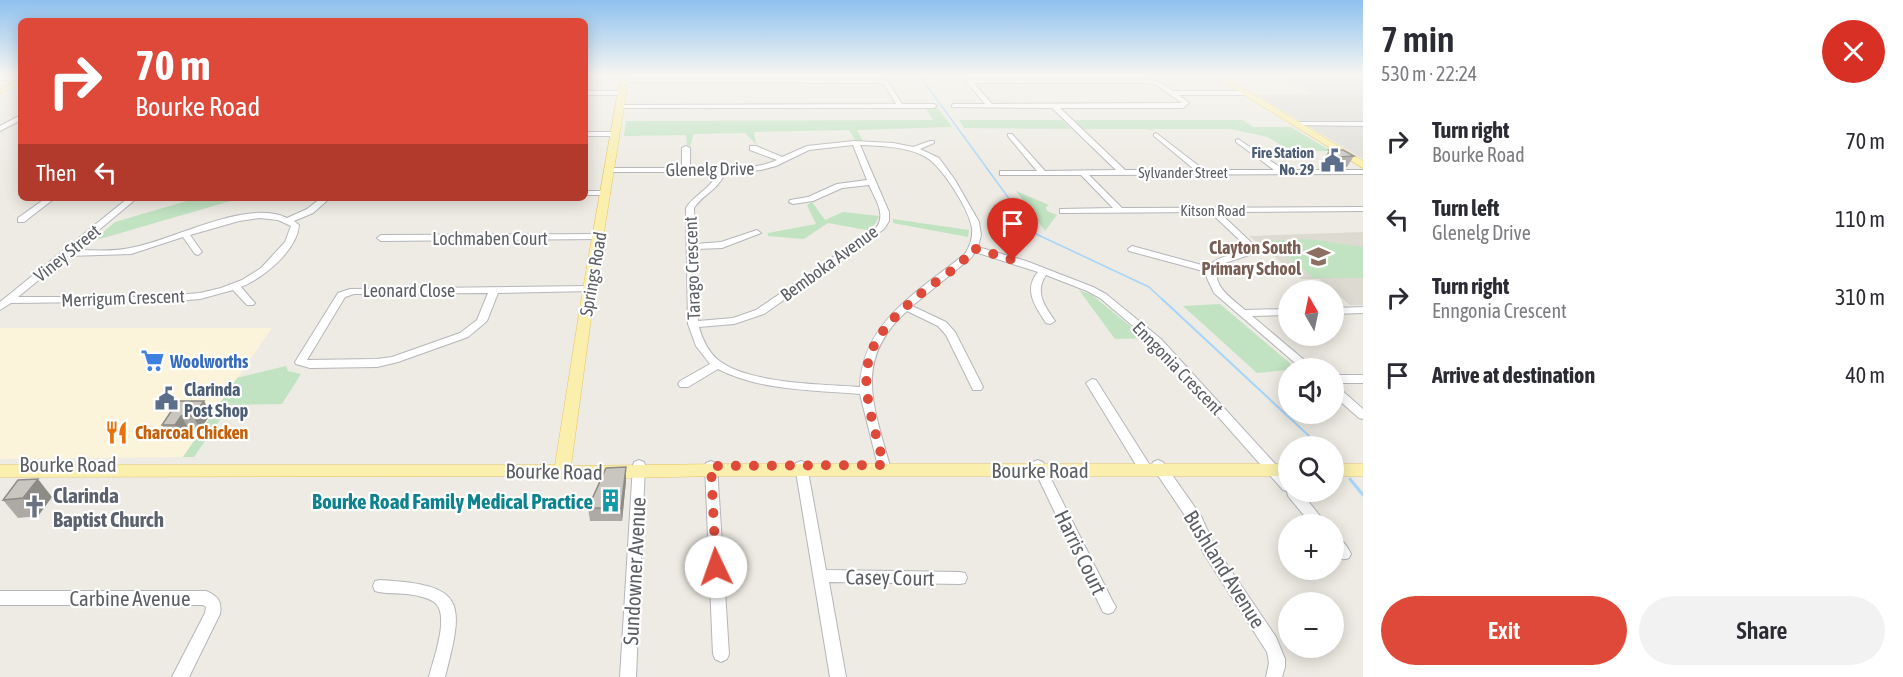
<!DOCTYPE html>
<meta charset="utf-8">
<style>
:root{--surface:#fff;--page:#f2f2f3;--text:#2b2b33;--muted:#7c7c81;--accent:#de4939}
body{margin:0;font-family:"Asap Condensed",sans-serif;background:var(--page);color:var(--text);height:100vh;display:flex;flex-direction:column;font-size:22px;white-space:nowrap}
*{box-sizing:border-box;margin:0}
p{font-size:20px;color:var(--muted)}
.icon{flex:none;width:33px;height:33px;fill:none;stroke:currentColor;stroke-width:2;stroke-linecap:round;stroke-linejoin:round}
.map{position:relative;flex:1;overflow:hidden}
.panel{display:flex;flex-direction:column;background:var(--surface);width:540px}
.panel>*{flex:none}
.guide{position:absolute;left:18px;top:18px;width:570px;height:183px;border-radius:9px;box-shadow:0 3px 15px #0003;background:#de4939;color:#fff;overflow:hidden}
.needle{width:39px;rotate:351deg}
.fabs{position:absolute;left:1278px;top:280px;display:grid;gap:12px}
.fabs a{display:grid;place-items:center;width:66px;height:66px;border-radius:50%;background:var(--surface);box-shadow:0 3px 15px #0003;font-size:30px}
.pin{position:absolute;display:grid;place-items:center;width:51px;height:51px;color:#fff;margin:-62px -26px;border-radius:50% 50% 50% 0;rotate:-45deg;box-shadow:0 0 6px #0007}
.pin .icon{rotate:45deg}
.me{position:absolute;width:66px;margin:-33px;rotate:357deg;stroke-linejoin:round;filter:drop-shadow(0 0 4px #0008)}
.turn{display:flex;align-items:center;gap:21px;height:126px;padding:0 18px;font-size:27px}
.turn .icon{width:78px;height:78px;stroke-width:2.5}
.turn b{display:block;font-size:42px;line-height:51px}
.then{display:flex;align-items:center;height:57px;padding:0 18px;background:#0003;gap:12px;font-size:22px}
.round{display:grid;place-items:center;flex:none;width:63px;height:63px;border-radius:32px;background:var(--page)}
.head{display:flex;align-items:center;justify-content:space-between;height:102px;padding:0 18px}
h1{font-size:36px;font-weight:600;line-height:45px}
.primary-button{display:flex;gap:12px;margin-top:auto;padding:12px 18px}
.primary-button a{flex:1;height:69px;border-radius:36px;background:var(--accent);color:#fff;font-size:24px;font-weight:600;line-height:69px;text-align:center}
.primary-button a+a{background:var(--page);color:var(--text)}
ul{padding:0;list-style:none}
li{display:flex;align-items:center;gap:18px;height:78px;padding:0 18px}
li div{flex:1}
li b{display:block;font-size:22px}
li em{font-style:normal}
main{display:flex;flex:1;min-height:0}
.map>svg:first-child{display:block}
.commercial{fill:#fbf4da}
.industrial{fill:#dfddd8}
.education{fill:#dddad2}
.green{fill:#c1e3c2}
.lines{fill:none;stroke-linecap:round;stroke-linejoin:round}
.stream-far2{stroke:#a7d4f9;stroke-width:1.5}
.stream-far1{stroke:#a7d4f9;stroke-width:2}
.stream{stroke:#a7d4f9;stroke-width:3}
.minor-casing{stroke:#b4b6ba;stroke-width:2}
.major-casing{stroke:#e8c562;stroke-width:1}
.minor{fill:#fff;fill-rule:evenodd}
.major{fill:#faefac;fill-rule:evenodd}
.wall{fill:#adaaa5}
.shaded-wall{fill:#8d8b86}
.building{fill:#c9c6c0;stroke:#8d8b86;stroke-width:1.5}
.route{stroke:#de4939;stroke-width:10;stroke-dasharray:0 18}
.labels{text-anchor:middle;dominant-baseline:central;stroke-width:4.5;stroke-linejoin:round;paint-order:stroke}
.far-service-label{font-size:15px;font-weight:bold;fill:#4e5e75;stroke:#fff;text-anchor:end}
.far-street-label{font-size:15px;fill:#5c5f63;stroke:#fff}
.street-label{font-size:18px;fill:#5c5f63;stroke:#fff}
.education-label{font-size:18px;font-weight:bold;fill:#785e54;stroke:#fff;text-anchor:end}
.shop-label{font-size:18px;font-weight:bold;fill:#366cbe;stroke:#fff;text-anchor:start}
.service-label{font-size:18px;font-weight:bold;fill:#4e5e75;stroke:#fff;text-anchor:start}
.food-label{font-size:18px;font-weight:bold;fill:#c56008;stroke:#fff;text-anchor:start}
.near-street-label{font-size:21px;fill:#5c5f63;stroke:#fff}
.near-worship-label{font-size:21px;font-weight:bold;fill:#5b616d;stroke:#fff;text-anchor:start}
.near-culture-label{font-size:21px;font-weight:bold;fill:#0d838f;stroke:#fff;text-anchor:end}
</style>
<main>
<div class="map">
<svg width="1363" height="677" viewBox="0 0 1363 677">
<rect width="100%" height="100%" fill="#edebe3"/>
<path class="commercial" d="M0 328H272L183 457 0 459Z"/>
<path class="industrial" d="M1285 78H1363V159L1257 95 1313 94Z"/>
<path class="education" d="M1363 232V305H1350L1319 279H1301L1249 236Z"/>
<path class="green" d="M925 108H938L952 127 857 130 863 141H856L849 130 754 132 756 144 745 133 694 134 690 146 687 145 686 135 624 136 626 121 933 120Z
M959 120H1062L1071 129 964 128Z
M1075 120H1243L1253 127H1291L1331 151H1291L1268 137 1231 129H1152L1154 131 1147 129H1083Z
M1016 191 1049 205 1046 207 1047 211 1057 215 1045 231Z
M197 198H241L93 241 115 222Z
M812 202 825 220 843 212 879 216 875 224 867 230 828 223 804 239 768 236V233L816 224 807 205Z
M893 219 969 230 968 237 893 223Z
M1309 239 1363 247V278H1314L1269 241Z
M1079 290 1092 295 1145 338 1115 339Z
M1220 304 1297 369 1257 373 1183 306Z
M286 366 288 371 301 374 282 404 230 405 194 457H183L237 378Z"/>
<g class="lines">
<path class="stream-far2" d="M919 75 1034 233 1149 287 1163 300"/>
<path class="stream-far1" d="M1162 299 1321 447"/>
<path class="stream" d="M1350 479 1363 495"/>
<defs>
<path id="minor" d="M0 76H21V80H0Z
M624 79H879L888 82 902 104H934L937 106 934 108H620L618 107V105L896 104 884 84 879 83 622 82 621 81Z
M969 79H1147L1159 82 1173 91H1245L1248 93 1245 95H1179L1189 103 1183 108H1060L1125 170H1195L1154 136V134L1156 133 1204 170H1274L1236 142V140L1238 139 1284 170H1363V174L1089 175 1122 208 1363 207V211L1219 212 1257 248 1249 255 1219 265C1209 285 1233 299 1245 310L1288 309V315L1252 316 1315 369H1302L1214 293 1207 278V272L1129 251 1128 249 1132 246 1209 267C1217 254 1236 257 1248 248L1210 212 1063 213H1060V209L1113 208 1081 175H1000V171H1037L1008 136V134H1012L1045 171 1116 170 1052 108 952 107V105L954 104H985L966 81ZM974 83H1147L1155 84 1182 103 992 104Z
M585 91H622L625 93 622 95H585Z
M21 115V120L0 131V126Z
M1296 122H1363V126L1294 125 1293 124Z
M585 132H616L619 134 616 136H585Z
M854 141 893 143 913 147 930 141H934V143L920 149 939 158 955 180 979 222 981 235 978 247 1026 261 1093 287 1106 294 1161 339 1288 478V492H1301L1327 525H1312L1288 496 1287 491 1283 490 1153 343 1100 298 1087 291 1046 275C1034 292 1045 307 1055 321L1050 324 1046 323C1035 306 1023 290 1038 272L975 252 971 258 912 306 946 322 955 332 983 387 981 390H973L946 335 938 326 907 311C851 361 875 409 891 470L890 473 885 475 880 473 879 470 860 394C813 390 761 391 718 369L688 387H680L678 384 680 381 710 364 696 346 688 324 686 208C695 194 712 188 718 172H607V168H682V148L686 146 690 148V168C718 168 750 172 777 160L750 150V146H756L782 157 807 146ZM853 145 867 180 837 184 808 197 790 200 789 202 793 204 813 201 842 188 869 185C875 199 886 213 877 227L756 310 733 318 698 321 695 249 722 248 761 233 757 230 721 242 695 244 694 208C703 194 720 189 725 172L761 170 776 166 809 150ZM860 145C880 146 905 146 924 156 941 164 969 209 972 228 973 238 970 246 965 254 919 291 862 322 860 387 822 384 746 384 717 359 707 350 702 338 699 327L734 324 764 314 884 229 889 221V212Z
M585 191H606L610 193 606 195H585Z
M46 198H55L24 222H18V218Z
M128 198H137L75 250C93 250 112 252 130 248 172 241 247 198 287 218L307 209 321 198H330L313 213 294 221 299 225C297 251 263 278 241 287L253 301 255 303 253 305H247L233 290 200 299 176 301 11 303 0 310V302L5 298ZM260 218 278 220 291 226 285 242 261 268 242 280 221 288 200 293 152 297H18L68 256 131 254 183 237 195 254 198 255 202 252 190 235 239 221Z
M599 234 602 235V239L381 241 377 238 381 235Z
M589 286 592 287 594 289 592 291 498 293 487 321 468 337 398 362 377 367 310 368 296 364 295 362 338 293 350 289ZM488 293 477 320 460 333 392 357 377 359 307 360 345 297 354 294Z
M1363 307V313L1334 314V308Z
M1334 375H1363V383H1334Z
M1092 379 1096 380 1151 467 1152 470 1151 473 1146 475 1141 473 1086 383Z
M1334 386 1338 387 1363 409V419L1359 418 1334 396Z
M639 460 644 462 645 465 636 677H620L633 465 634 462Z
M1038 460 1043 462 1044 465 1113 602 1116 607 1113 612 1108 614 1103 612 1032 465 1033 462Z
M1158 460 1163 462 1201 516 1215 547 1276 637 1285 659V667L1282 677H1266L1269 663 1267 652 1204 554 1190 523 1153 468 1152 465 1153 462Z
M711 461 716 463 717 466 729 654 727 659 721 662 715 659 713 654 705 466 706 463Z
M801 461 806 463 807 466 826 570 960 572 965 573 967 578 965 583 960 584 829 582 846 677H830L795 466 796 463Z
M1334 536C1342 539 1348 547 1351 554L1349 558C1341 561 1338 558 1334 552Z
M380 580C465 585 465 600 445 677H429C433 660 451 614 434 602 427 597 415 595 407 594 396 593 385 594 375 591L373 586 375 581Z
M0 591H206C218 596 222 601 220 614L189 677H172L205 613 206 607 203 605H0Z"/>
<path id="major" d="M621 75H629L595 289 571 466 718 464H1288V476H718L578 479 528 476 0 477V465H555L583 289Z
M1212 75H1222L1363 161V168Z
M21 79V84L0 94V89Z
M1334 464H1363V476H1334Z"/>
</defs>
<use href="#minor" class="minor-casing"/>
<use href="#major" class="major-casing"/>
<use href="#minor" class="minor"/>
<use href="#major" class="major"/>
</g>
<path class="wall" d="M1329 150 1354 156 1347 167H1333L1323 161Z
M178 401 211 414 200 429H189L182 438H170L162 425Z
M18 480 52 497 38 516 18 518 3 500Z
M626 481 622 521H590L588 508Z"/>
<path class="shaded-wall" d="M204 401 211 414 200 429 193 416Z
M181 416 189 429 182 438 175 425Z
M626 467V481L622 521 621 508Z
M38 479 52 497 38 516 23 498Z"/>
<path class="building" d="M1329 150H1343L1354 156 1339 157Z
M178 401H204L193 416H181L175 425H162Z
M626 467 621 508H588L606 468Z
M38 479 23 498 3 500 18 480Z"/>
<linearGradient id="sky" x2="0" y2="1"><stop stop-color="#8ec1ef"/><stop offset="0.44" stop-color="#f7f6f2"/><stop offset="1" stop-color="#f7f6f2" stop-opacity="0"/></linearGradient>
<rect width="1363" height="170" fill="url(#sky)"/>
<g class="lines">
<path class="route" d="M716 567 711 466 884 465C860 376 849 350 928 288 943 276 964 264 973 248L1013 260"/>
</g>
<defs>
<symbol id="civic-bare" viewBox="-9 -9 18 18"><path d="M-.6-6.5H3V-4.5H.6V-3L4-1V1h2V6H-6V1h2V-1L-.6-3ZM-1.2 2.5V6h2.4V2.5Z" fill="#5c6f8a" stroke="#fff" stroke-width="2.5" paint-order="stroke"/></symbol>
<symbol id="school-bare" viewBox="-9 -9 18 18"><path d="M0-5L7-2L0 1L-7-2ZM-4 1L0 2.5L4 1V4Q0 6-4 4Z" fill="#8d6e63" stroke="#fff" stroke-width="2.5" paint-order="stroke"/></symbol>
<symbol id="supermarket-bare" viewBox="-9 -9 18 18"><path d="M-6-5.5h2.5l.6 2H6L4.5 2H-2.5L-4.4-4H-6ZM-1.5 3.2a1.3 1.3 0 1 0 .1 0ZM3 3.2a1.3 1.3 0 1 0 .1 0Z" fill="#3f7fe0" stroke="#fff" stroke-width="2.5" paint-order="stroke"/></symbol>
<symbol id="restaurant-bare" viewBox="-9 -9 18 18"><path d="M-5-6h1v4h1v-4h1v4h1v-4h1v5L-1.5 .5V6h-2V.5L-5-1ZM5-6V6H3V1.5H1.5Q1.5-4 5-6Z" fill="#e8710a" stroke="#fff" stroke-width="2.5" paint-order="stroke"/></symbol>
<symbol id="building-bare" viewBox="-9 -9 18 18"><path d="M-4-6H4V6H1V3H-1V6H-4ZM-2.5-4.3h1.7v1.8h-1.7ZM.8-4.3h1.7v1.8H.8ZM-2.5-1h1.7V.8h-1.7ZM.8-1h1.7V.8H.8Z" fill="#0f9aa8" stroke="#fff" stroke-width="2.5" paint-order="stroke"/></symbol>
<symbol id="church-bare" viewBox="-9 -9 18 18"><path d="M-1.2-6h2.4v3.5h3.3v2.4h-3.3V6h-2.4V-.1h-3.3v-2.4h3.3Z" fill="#6b7280" stroke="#fff" stroke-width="2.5" paint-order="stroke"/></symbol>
</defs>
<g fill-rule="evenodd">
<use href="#civic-bare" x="1316" y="144" width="33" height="33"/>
<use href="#school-bare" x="1302" y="240" width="33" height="33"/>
<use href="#supermarket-bare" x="136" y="344" width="33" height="33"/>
<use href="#civic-bare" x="150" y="382" width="33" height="33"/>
<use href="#restaurant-bare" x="100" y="416" width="33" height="33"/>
<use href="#building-bare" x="594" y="484" width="33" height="33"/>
<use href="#church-bare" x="18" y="490" width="33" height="33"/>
</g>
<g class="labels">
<g class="far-service-label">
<text x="1314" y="152">Fire Station<tspan x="1314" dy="17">No. 29</tspan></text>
</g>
<g class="far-street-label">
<text x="1183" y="172">Sylvander Street</text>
<text x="1213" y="210">Kitson Road</text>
</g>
<g class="street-label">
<text transform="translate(710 169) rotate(-1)">Glenelg Drive</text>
<text x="490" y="238">Lochmaben Court</text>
<text transform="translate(67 253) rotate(-39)">Viney Street</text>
<text transform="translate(829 263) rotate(-36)">Bemboka Avenue</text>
<text transform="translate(692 268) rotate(-92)">Tarago Crescent</text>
<text transform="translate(593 274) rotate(-80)">Springs Road</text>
<text x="409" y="290">Leonard Close</text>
<text transform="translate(123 298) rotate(-2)">Merrigum Crescent</text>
<text transform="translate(1178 368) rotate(46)">Enngonia Crescent</text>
</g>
<g class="education-label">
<text x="1301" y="247">Clayton South<tspan x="1301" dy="21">Primary School</tspan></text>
</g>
<g class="shop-label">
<text x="170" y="361">Woolworths</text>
</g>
<g class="service-label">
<text x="184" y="389">Clarinda<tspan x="184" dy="21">Post Shop</tspan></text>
</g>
<g class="food-label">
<text x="135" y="432">Charcoal Chicken</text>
</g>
<g class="near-street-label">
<text x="68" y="464">Bourke Road</text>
<text x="1040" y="470">Bourke Road</text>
<text transform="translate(554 471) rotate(1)">Bourke Road</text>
<text transform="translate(1081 552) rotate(64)">Harris Court</text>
<text transform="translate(1225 569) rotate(58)">Bushland Avenue</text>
<text transform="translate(634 571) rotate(-87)">Sundowner Avenue</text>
<text transform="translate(890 577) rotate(1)">Casey Court</text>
<text x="130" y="598">Carbine Avenue</text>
</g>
<g class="near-worship-label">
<text x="53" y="495">Clarinda<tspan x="53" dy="24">Baptist Church</tspan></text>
</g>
<g class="near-culture-label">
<text x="593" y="501">Bourke Road Family Medical Practice</text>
</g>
</g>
</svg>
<div class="fabs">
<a><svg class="needle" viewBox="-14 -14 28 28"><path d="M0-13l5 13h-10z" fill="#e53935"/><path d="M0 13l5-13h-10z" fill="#7c7c81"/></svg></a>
<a><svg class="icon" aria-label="sound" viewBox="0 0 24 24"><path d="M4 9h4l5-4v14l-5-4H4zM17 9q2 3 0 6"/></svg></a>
<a><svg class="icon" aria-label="search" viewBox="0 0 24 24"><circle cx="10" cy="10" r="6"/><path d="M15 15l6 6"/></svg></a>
<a>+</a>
<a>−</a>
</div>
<div class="pin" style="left:1013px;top:260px;background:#d93025"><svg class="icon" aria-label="arrive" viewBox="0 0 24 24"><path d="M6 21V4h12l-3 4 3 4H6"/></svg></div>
<svg class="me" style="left:716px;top:567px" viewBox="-20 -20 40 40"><circle r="19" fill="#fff"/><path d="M0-13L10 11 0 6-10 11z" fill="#de4939"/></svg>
<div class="guide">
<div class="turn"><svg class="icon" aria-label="right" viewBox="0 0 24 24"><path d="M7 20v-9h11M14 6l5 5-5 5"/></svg><div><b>70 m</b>Bourke Road</div></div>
<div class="then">Then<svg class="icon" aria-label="left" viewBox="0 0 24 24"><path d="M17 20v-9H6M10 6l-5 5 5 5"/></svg></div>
</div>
</div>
<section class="panel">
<div class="head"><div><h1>7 min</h1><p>530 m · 22:24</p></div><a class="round" style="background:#d93025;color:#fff"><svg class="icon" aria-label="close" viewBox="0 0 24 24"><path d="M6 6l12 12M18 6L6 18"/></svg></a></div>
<ul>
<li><svg class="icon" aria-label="right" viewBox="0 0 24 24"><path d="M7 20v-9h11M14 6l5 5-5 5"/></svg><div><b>Turn right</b><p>Bourke Road</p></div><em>70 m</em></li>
<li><svg class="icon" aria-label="left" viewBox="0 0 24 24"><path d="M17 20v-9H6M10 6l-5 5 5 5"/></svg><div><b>Turn left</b><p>Glenelg Drive</p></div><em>110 m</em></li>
<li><svg class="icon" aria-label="right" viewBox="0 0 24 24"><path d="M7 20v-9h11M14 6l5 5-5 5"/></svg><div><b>Turn right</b><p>Enngonia Crescent</p></div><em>310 m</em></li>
<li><svg class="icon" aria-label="arrive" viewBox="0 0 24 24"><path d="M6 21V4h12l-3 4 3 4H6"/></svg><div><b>Arrive at destination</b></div><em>40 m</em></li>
</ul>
<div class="primary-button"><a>Exit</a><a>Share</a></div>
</section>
</main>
